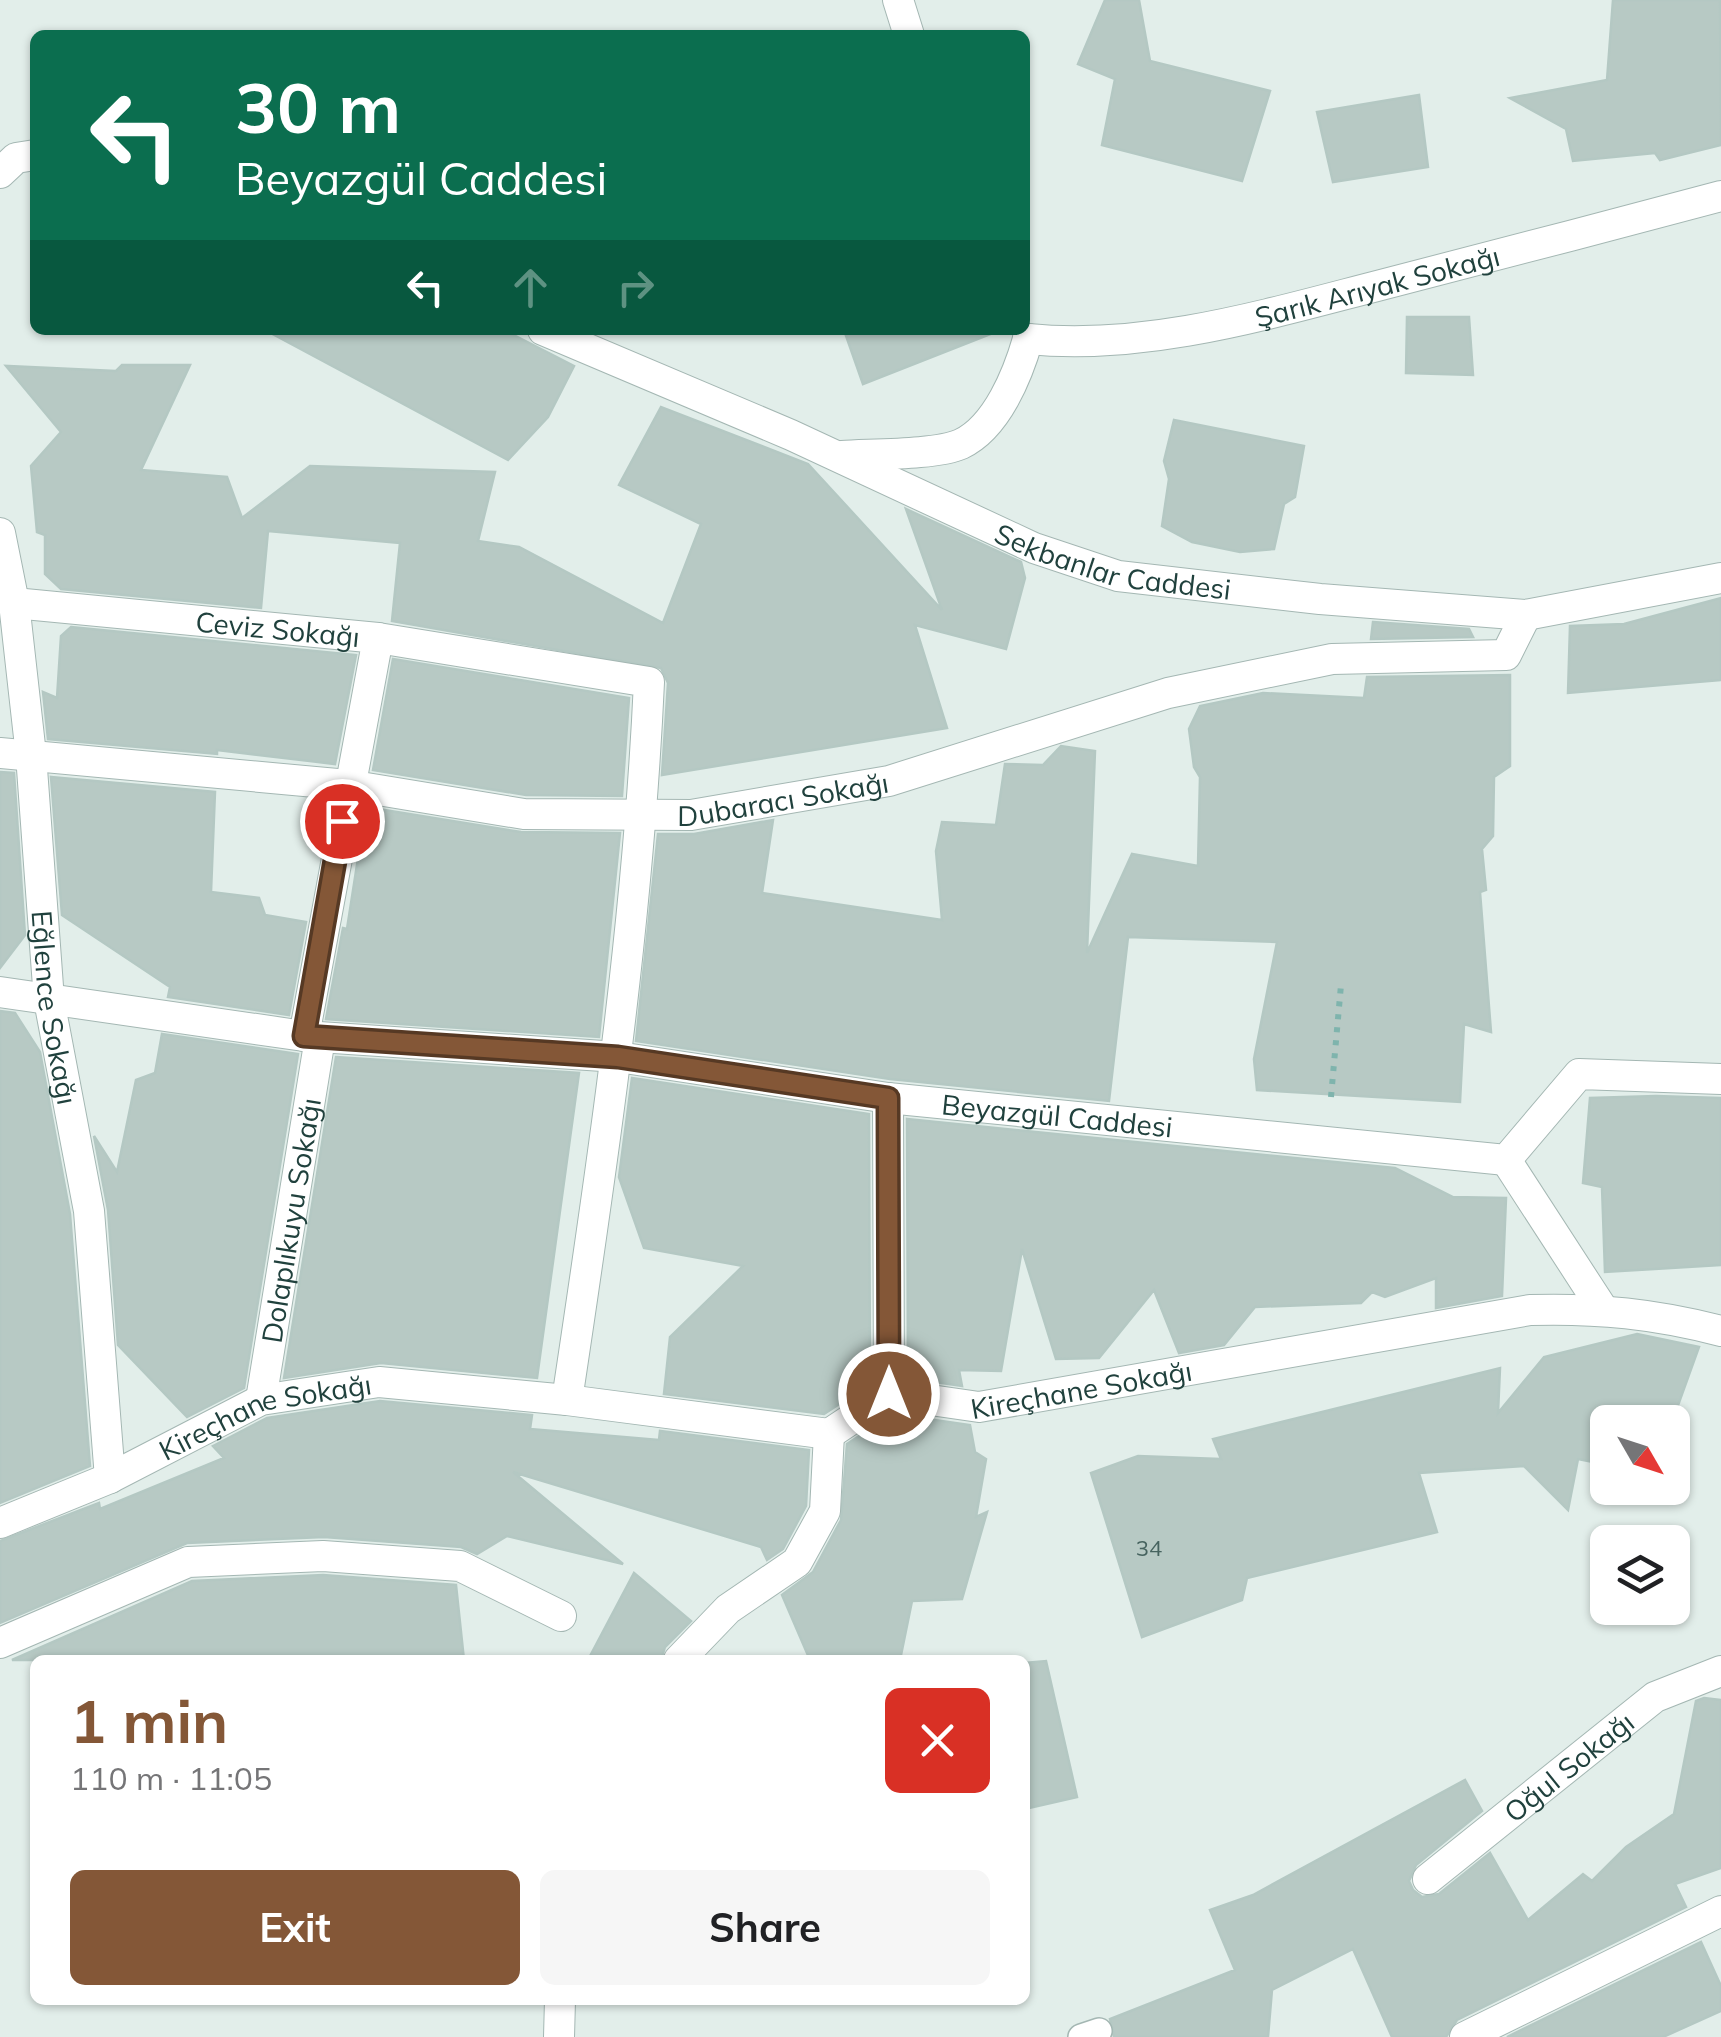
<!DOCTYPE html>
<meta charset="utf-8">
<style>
:root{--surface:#fff;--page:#f6f6f6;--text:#202124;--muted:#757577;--accent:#845737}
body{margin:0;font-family:Mulish,sans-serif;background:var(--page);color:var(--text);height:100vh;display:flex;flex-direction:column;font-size:38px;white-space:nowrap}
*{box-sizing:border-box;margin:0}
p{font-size:32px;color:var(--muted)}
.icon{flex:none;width:55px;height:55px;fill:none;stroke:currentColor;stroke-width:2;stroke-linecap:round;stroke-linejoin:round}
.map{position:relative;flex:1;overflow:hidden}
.details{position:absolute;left:30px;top:1655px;width:1000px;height:350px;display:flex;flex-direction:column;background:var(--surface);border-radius:15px;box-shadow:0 2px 8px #0004}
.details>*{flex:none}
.top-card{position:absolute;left:30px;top:30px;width:1000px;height:305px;border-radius:15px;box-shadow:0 2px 8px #0004;background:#0b6e4f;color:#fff;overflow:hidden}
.needle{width:65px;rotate:129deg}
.buttons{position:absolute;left:1590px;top:1405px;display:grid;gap:20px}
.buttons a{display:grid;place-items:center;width:100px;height:100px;border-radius:15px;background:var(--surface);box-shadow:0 2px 8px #0004;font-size:50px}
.pin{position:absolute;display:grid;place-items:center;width:85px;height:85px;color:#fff;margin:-42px;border:5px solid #fff;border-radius:50%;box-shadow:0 2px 10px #0007}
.me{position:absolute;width:110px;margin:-55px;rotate:0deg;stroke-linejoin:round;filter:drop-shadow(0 0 8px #0008)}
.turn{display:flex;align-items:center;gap:35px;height:210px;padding:0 40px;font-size:45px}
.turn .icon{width:130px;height:130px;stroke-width:2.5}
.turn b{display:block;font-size:70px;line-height:85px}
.lanes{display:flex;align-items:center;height:95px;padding:0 40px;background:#0003;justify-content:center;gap:50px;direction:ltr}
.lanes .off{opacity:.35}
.round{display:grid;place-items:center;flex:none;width:105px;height:105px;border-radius:15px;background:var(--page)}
.head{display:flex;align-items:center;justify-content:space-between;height:170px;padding:0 40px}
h1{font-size:60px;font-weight:700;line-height:75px;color:var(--accent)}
.button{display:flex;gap:20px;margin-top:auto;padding:20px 40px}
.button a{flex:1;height:115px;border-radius:15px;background:var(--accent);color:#fff;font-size:40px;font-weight:700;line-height:115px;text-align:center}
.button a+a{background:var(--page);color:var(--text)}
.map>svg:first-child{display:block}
.building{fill:#b7c9c4;stroke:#b4c8c3;stroke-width:2.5}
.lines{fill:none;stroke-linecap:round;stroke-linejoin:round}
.service-casing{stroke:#a4b7b3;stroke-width:28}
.minor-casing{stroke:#a4b7b3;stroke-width:32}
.tertiary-casing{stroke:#a4b7b3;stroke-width:32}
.path{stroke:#7fb4ad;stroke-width:6;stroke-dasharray:5 8;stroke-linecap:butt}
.service{stroke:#fff;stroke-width:25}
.minor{stroke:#fff;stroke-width:30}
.tertiary{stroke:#fff;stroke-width:30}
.route-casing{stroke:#563924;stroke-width:25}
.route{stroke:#845737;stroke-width:18}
.labels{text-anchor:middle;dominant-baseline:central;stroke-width:10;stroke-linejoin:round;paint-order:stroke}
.number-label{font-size:22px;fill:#46635f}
.street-label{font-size:28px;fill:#20413d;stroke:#f3faf7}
</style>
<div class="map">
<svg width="1721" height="2037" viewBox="0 0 1721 2037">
<rect width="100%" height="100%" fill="#e2eeea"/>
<path class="building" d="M1105 0H1139L1150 61 1270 91 1242 181 1102 145 1115 79 1078 64Z
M1613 0H1720L1721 145 1660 160 1655 153 1573 161 1566 129 1510 98 1607 80Z
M1419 95 1428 167 1333 182 1317 112Z
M1407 317H1469L1473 375 1406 373Z
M265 330H504L574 366 548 417 508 460Z
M844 330H992L993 333 863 384Z
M122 365H190L141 470 227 477 242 518 310 466 495 472 478 541 519 547 663 623 701 524 619 485 661 407 808 464 942 610 906 509 1021 562 1025 578 1006 649 915 625 947 728 662 775 668 683 661 668 392 621 400 543 268 531 261 608 61 589 45 574V535L37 532 31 466 61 432 6 366 116 371Z
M1174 420 1304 446 1295 497 1284 504 1274 549 1240 552 1192 542 1162 526 1169 479 1164 461Z
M1721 598V680L1568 693 1570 626 1624 624Z
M1373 622 1469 629 1473 637 1371 639Z
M71 627 356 655 335 764 217 750V754L48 739 43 692 57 698 61 636Z
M393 659 629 698 622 796 526 795 373 770Z
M1510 675V766L1494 777 1493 836 1482 849 1486 890 1480 892 1491 1032 1464 1024 1460 1102 1257 1090 1254 1059 1277 942 1128 937 1109 1101 890 1079 636 1041 658 834H694L773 820 762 893 942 920 936 851 942 822 996 825 1005 764 1043 765 1061 746 1095 751 1087 953 1132 854 1198 866 1200 777 1194 767 1189 729 1200 706 1263 693 1364 698 1367 677Z
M0 772 14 773 25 935 0 968Z
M51 777 215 792 211 892 259 898 265 915 306 922 289 1015 168 997 170 987 62 915Z
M366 807 521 832 620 833 599 1037 326 1019 343 928 347 929Z
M0 1011 15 1013 40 1052 70 1214 90 1466 0 1503Z
M162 1034 298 1054 244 1388 187 1417 118 1345 108 1210 94 1136 117 1172 136 1080 155 1073Z
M336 1057 579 1073 537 1378 381 1363 284 1378Z
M632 1078 869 1114 870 1384 824 1414 664 1394 670 1337 743 1266 644 1248 619 1177Z
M1656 1096 1721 1098V1265L1605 1272 1602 1187 1583 1183 1590 1098Z
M907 1119 1395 1168 1453 1197 1506 1198 1502 1296 1436 1308V1278L1385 1297 1372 1292 1361 1303 1255 1307 1224 1345 1179 1353 1154 1290 1099 1358 1056 1359 1022 1249 1001 1371 959 1370 962 1386 908 1378Z
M1637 1334 1699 1347 1672 1422H1608V1465L1578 1459 1568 1510 1524 1466 1419 1473 1437 1532 1247 1578 1242 1600 1142 1637 1091 1473 1138 1456 1221 1459 1213 1439 1500 1368 1498 1413 1544 1357Z
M380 1401 532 1415 530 1429 659 1440 660 1431 809 1450 806 1506 783 1549 767 1560 761 1547 513 1472 623 1564 507 1536 477 1554 461 1547 324 1537 187 1543 0 1623V1541L99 1503 100 1509 224 1458 213 1446 267 1418Z
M893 1414 970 1425 975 1452 986 1459 976 1517 987 1512 962 1599 912 1601 900 1660H810L782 1595 813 1572 841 1520 847 1444Z
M634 1573 691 1621 665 1647 661 1660H588Z
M323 1575 456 1585 464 1660H12L192 1581Z
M1046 1661 1077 1797 1025 1809V1663Z
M1704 1698 1721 1700V1868L1675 1884 1686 1907 1457 2020 1446 2037H1392L1353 1949 1272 1990 1268 2037H1114L1110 2019 1235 1970 1210 1910 1253 1895 1465 1780 1482 1811 1416 1865 1409 1881 1413 1890 1422 1897 1439 1894 1490 1853 1528 1920 1583 1874 1592 1881 1626 1847 1674 1814 1696 1701Z
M1701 1942 1721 1986V2011L1663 2037H1507Z"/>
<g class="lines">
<defs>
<path id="service" d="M1081 2037 1099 2031"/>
<g id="minor">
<path d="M898 0 909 35"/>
<path d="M0 173 16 158 35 155"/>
<path id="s1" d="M543 330 791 435 1034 548 1118 576 1320 599 1526 615 1721 578"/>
<path id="s2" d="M1028 339C1146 351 1268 314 1381 285 1494 256 1608 226 1721 196"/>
<path d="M842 456C870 454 937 455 961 444 997 427 1018 374 1028 339"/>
<path id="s3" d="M0 533 14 603 31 755 49 1000 89 1211 110 1478"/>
<path id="s4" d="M14 603 378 638 304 1036"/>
<path d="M378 638 649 682C638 924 603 1161 567 1400"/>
<path id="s5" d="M0 753 348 785 524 814 691 815 889 781 1168 693 1332 659 1506 655 1526 615"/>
<path d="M888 1098 889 1394"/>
<path d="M1506 1160 1602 1308"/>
<path id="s6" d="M261 1400 320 1038"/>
<path d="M0 1643 188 1562 323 1556 460 1566 561 1616"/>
<path d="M679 1660 728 1609 797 1562 825 1511 829 1434"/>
<path id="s7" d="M1428 1879 1655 1697 1721 1671"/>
<path d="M559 2037 560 2000"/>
<path d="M1465 2037 1721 1911"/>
</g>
<g id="tertiary">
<path id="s8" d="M0 992 304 1036 618 1057 888 1098 1506 1160 1579 1074 1721 1079"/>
<path id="s9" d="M0 1523 110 1478 261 1400 379 1382 567 1400 829 1434 889 1394 979 1407 1530 1310C1597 1308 1656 1314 1721 1331"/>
</g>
</defs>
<use href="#service" class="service-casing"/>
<use href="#minor" class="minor-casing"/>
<use href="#tertiary" class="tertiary-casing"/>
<path class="path" d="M1331 1097 1341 985"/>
<use href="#service" class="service"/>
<use href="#minor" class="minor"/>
<use href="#tertiary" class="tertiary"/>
</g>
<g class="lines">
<defs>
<path id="route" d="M342 821 304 1036 618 1057 888 1098 889 1394"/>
</defs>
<use href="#route" class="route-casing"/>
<use href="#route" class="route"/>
</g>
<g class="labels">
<g class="number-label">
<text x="1149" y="1548">34</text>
</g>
<g class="street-label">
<text stroke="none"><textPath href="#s2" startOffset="355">Şarık Arıyak Sokağı</textPath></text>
<text stroke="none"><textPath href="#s1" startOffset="618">Sekbanlar Caddesi</textPath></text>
<text stroke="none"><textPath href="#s4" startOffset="265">Ceviz Sokağı</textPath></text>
<text stroke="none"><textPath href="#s5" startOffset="788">Dubaracı Sokağı</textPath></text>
<text stroke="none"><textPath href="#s3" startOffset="478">Eğlence Sokağı</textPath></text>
<text stroke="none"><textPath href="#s8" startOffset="1065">Beyazgül Caddesi</textPath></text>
<text stroke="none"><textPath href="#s6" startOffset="182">Dolaplıkuyu Sokağı</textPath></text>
<text stroke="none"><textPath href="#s9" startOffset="1128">Kireçhane Sokağı</textPath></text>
<text stroke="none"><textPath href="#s9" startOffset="288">Kireçhane Sokağı</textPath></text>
<text stroke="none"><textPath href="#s7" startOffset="180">Oğul Sokağı</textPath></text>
</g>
</g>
</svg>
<div class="buttons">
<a><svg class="needle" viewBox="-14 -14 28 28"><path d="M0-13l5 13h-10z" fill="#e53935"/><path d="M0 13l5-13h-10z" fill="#757577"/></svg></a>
<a><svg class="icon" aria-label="layers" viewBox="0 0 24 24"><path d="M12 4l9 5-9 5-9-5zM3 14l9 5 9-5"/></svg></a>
</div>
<div class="pin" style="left:342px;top:821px;background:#d93025"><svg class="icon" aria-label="arrive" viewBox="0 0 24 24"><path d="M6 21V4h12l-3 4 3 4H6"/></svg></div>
<svg class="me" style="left:889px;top:1394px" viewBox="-20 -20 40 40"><circle r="17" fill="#845737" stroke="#fff" stroke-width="3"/><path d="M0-11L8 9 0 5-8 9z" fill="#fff"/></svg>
<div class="top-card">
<div class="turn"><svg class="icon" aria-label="left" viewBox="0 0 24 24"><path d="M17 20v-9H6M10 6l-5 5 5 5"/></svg><div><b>30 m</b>Beyazgül Caddesi</div></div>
<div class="lanes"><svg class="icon" aria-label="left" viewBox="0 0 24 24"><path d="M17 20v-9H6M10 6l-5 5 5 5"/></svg><svg class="icon off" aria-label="ahead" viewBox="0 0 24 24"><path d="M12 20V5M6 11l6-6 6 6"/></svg><svg class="icon off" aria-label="right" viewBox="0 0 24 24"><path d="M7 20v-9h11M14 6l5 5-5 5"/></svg></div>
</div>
<section class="details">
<div class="head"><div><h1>1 min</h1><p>110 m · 11:05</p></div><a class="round" style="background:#d93025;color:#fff"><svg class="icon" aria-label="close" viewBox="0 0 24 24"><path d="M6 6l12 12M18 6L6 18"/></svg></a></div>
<div class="button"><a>Exit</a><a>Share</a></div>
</section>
</div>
